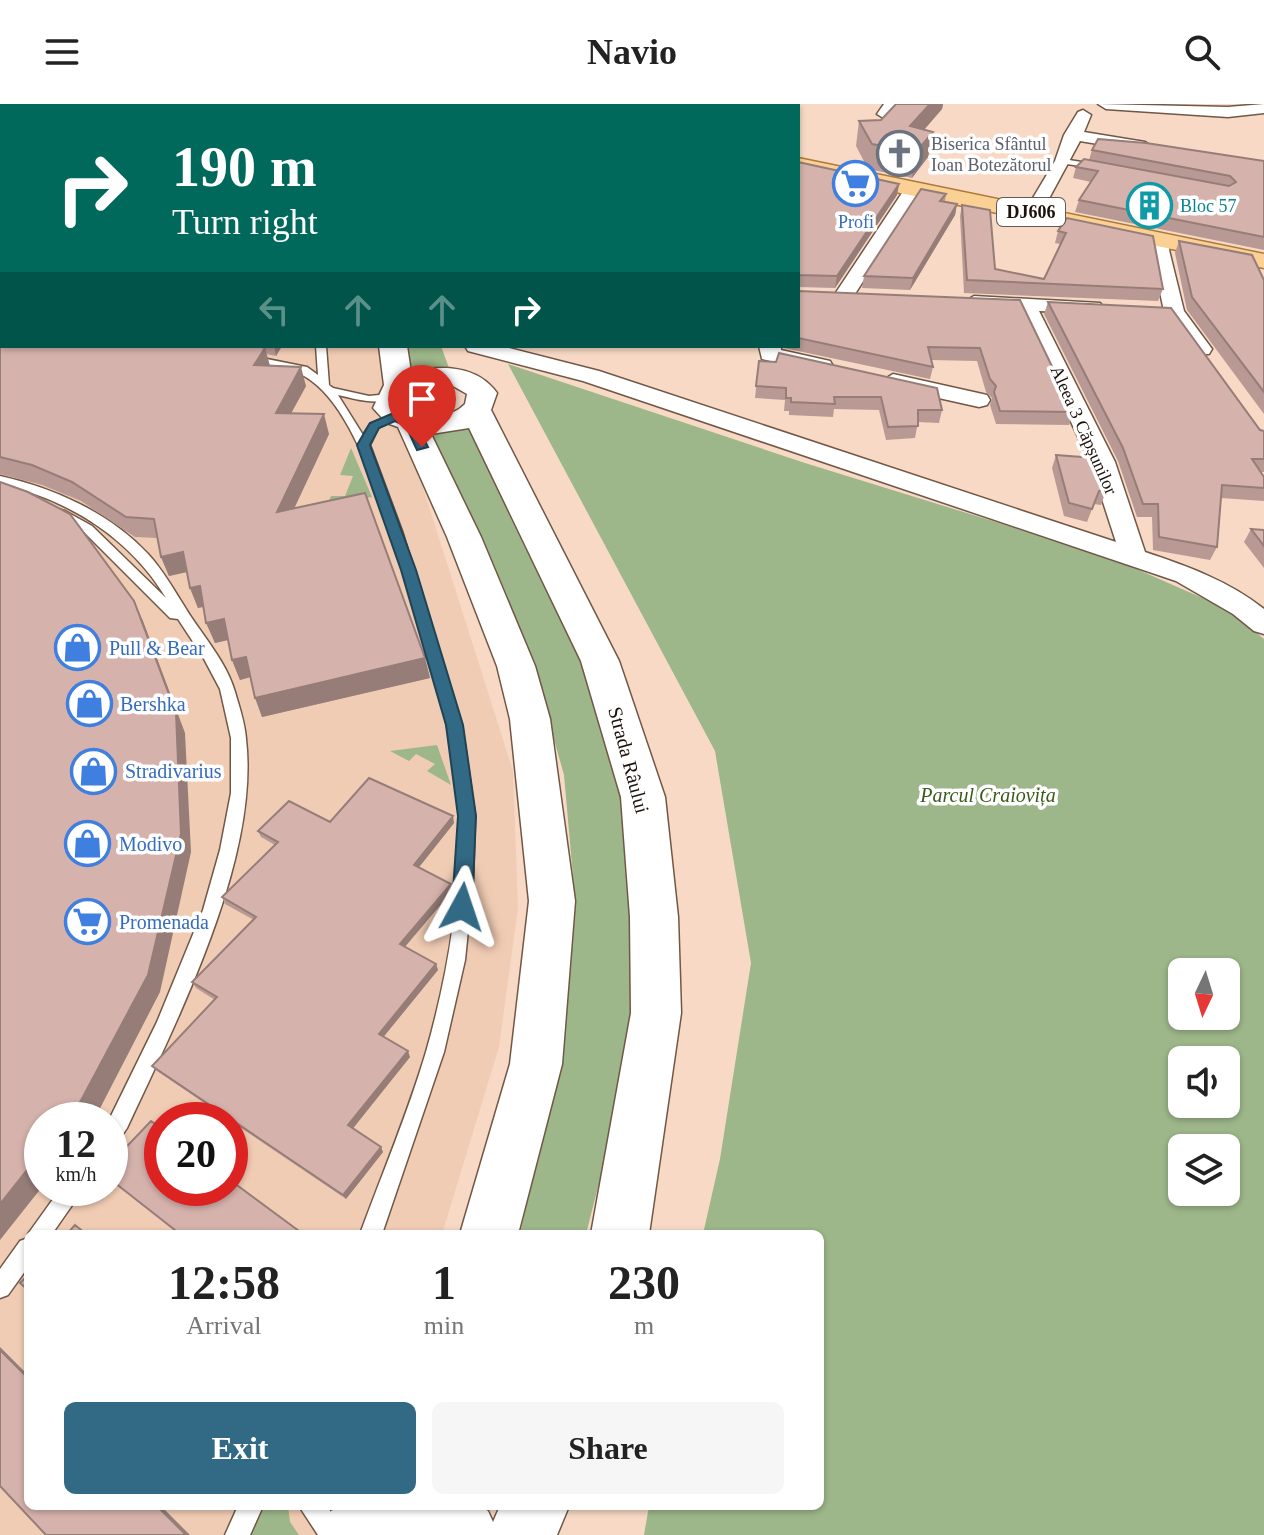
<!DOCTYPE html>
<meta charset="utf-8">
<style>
:root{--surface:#fff;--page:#f6f6f6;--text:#222;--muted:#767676;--accent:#326984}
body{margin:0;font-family:"Times New Roman",serif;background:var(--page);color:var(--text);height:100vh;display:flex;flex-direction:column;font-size:30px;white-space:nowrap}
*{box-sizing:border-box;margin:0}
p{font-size:26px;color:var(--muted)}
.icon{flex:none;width:44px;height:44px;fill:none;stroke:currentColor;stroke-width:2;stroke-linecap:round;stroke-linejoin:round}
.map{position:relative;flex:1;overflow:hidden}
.side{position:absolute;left:24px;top:1126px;width:800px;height:280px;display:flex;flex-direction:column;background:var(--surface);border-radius:12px;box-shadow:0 2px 6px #0004}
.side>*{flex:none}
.banner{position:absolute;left:0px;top:0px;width:800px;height:244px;box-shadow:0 2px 6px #0004;background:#00695c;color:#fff;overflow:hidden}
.needle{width:52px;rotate:184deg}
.controls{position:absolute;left:1168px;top:854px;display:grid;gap:16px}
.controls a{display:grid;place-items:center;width:72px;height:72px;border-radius:12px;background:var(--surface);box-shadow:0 2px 6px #0004;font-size:40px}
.speed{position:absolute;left:24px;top:998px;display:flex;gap:16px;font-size:40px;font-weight:700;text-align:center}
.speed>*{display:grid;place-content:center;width:104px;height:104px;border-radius:50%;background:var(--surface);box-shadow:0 2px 6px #0004;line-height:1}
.speed small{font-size:20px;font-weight:400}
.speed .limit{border:12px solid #d22;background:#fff;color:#111}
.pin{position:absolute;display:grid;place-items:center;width:68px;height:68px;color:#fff;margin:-82px -34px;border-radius:50% 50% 50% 0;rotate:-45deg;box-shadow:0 0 8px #0007}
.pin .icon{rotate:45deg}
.me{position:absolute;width:88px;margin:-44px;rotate:5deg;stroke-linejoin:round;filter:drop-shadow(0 0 6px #0008)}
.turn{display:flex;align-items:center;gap:28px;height:168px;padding:0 40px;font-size:36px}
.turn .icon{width:104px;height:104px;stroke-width:2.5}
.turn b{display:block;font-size:56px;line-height:68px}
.lanes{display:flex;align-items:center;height:76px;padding:0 40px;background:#0003;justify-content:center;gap:40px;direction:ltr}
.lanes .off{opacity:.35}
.eta{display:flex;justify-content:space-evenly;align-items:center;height:136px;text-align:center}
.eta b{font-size:48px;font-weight:800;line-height:56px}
.cta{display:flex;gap:16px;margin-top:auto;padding:16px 40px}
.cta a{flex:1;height:92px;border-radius:12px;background:var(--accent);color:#fff;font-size:32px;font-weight:800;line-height:92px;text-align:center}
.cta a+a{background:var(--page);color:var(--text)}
header{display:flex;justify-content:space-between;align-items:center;height:104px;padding:0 40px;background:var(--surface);font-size:36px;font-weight:800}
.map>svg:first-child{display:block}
.built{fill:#f1ccb4;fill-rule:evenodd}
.green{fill:#9db78a;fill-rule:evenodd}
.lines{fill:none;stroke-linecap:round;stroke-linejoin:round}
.service-casing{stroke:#715746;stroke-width:3}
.minor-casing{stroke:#715746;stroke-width:3}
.secondary-casing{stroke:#715746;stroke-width:3}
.primary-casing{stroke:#ac7936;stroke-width:3}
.service{fill:#fff;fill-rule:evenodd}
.minor{fill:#fff;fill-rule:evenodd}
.secondary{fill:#fff;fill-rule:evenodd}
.primary{fill:#fbd094;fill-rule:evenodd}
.wall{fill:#b89994}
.shaded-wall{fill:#967d78}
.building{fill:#d6b2ac;stroke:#967d78;stroke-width:2}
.route{fill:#326984;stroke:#204456;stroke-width:2}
.labels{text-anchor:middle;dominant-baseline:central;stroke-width:7;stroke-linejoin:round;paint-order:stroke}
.far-worship-label{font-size:18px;fill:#5b616d;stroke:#fff;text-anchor:start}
.far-culture-label{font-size:18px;fill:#0d838f;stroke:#fff;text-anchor:start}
.shield{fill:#fff;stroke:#605954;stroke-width:2}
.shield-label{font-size:18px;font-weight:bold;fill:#1c120b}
.far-shop-label{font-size:18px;fill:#366cbe;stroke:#fff}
.far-street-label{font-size:18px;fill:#1c120b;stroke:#fff}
.shop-label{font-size:20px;fill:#366cbe;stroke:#fff;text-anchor:start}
.street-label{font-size:20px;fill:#1c120b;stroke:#fff}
.park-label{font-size:20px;font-style:italic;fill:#395a19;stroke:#fff}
</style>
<header><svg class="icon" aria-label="menu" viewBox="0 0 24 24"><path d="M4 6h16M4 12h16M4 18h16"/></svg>Navio<svg class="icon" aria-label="search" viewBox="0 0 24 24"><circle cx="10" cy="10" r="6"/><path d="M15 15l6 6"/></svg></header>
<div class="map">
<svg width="1264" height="1431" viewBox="0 0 1264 1431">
<rect width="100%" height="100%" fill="#f7d9c5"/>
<path class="built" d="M0 0H226L2 2V242H378L513 667 518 804 499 943 442 1130H28V1402H349L335 1431H0ZM42 1016H110V1084H42ZM162 1016H230V1084H162Z"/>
<path class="green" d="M405 242H441L449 264 413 266Z
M508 260 805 359 1109 453 1230 506 1264 535V1431H644L649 1402H820V1130H703L720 1055 751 859 715 647ZM1182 868H1226V912H1182ZM1182 956H1226V1000H1182ZM1182 1044H1226V1088H1182Z
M476 322 586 555 621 675 635 798 629 962 586 1130H520L559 953 575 795 564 671 532 557 431 330Z
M351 344 372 393 327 401 331 392H345L353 372 340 371Z
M437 641 451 681 427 667 435 660 416 650 409 657 390 647Z
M264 1402H288L290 1418 299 1431H250Z"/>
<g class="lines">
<defs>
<path id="service" d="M0 0 9 2 0 3Z
M67 0H75L65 2Z
M1063 55 1100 61 1104 63 1100 65 1060 59Z
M316 242H326L329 281 333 284 369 292 389 290 394 293C377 302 356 295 338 291L363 331 370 320 395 310 401 313 378 324 370 341 402 427 462 621 475 712 473 777 465 856 444 948 382 1130H360C382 1070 408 1009 426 948 451 860 467 759 455 667 446 599 423 534 403 468 386 415 362 327 323 287 293 255 269 271 242 254L247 251 307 263 318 271Z
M0 372C54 384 110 409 148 450 163 466 174 486 186 505 202 531 226 557 235 588 239 602 245 619 246 635 260 755 177 916 127 1024L117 1039 110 1042 109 1016 157 918 203 806 220 746 231 689V634L220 585 203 553 178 515 170 514 84 428 55 410 61 406 65 407 92 422 166 494C130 434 68 395 0 380Z
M61 1084H84L52 1130H28Z
M28 1134V1163L8 1191 0 1194V1165L20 1137Z
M238 1402H263L250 1431H225Z
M299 1402H327L346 1431H318Z"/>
<path id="minor" d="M730 0H746L728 2Z
M884 0H900L890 13 885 15 877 10Z
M1098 0 1228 3 1264 0V9L1228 13 1106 5Z
M1083 6 1091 11 1084 28 1145 38 1153 43 1145 48 1080 37 1039 113H1027L1024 109 1055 57 1064 31 1078 8Z
M914 79 923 84 853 193 843 199 836 197 833 193 908 80Z
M1161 130 1170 136 1169 146 1184 207 1212 245 1209 250H1193L1164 207 1151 146 1152 136Z
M974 192 1100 199 1103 203 1100 207 1093 209 1039 207 1115 358 1145 448C1187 462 1229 477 1264 505V530L1254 527 1233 510 1176 477 583 277 468 247 465 242H501L599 267 1116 438 1090 358 1018 206 967 202 964 198Z
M759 242H781V246L830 257 833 262 822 269 762 255Z
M893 270 987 291 990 296 987 301 979 303 885 282 882 277Z"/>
<path id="secondary" d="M292 0H312L313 2H293Z
M331 0H351L352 2H332Z
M379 242H407L411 268C441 261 477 261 497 289L491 306 619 557 665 693 678 813 681 909 649 1130H591L631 909 630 813 621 693 581 557 469 324 431 330 481 433 535 562 550 615 575 797 562 960 518 1130H460L510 960 529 797 510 615 497 562 447 433 398 323 387 319 373 304 384 281ZM435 281 453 282 467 290 465 300C450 316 420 315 404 302L406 293Z
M341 1402H479L488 1407 493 1418 500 1402H569L557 1431H321L331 1407Z"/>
<path id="primary" d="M798 54 1264 150V164L798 68Z"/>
</defs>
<use href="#service" class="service-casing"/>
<use href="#minor" class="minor-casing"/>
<use href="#secondary" class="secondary-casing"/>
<use href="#primary" class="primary-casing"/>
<use href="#service" class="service"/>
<use href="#minor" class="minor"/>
<use href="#secondary" class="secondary"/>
<use href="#primary" class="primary"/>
</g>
<path class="wall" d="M896 0H943L942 5 924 25 933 28 928 53 912 74 868 65 856 42 859 17 881 16Z
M1092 46 1264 57V146L1075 108 1079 96 1091 78 1073 74 1076 63 1089 56Z
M798 58 899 80 897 91 835 184 798 183Z
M946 90 945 97 957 100 955 111 910 186 862 184 864 172Z
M962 101 995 165 1044 175 1060 140 1055 139 1058 127 1067 114 1163 185 1158 197 964 189 960 112Z
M0 137 2 242H282L276 252 266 250 270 262 306 282 291 309 329 330 294 405 425 554 430 574 262 613 250 573 240 576 232 556 228 536 215 539 204 502 198 504 190 484 187 468 169 472 161 453 157 434 135 433 81 397 42 381 0 370Z
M1179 137 1264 176V310L1187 206 1175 149Z
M798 187 1020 196 1074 308 1069 321 996 320 990 301 992 294 986 288 977 257 931 256 933 263 930 275 784 244V242H798Z
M1048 198 1264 327V368H1261L1264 373V397L1221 394 1217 443 1210 456 1153 446 1152 413H1137L1118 357 1044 210Z
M759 257 942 306 939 319 918 318 915 334 886 336 879 306 834 305 833 313 789 311V307H784L785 296 755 294Z
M1056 351 1106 387 1101 401 1094 400 1087 418 1064 412 1052 364Z
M1251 425 1264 426V464L1244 438Z
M330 718 454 719 419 763 451 780 453 786 405 843 436 860 438 866 383 933 410 953 352 1024 383 1048 346 1095 157 967 152 962 215 896 196 884 192 878 254 816 225 800 222 793 275 741 261 733 258 727Z"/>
<path class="shaded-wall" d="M930 0H943L942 5 906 47 910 22Z
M933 28 928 53 912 74 916 48Z
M899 80 897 91 835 184 837 172Z
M957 100 955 111 910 186 913 174Z
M274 242H282L276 252Z
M265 244 270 262 254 261Z
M301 263 306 282 281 328 276 309Z
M324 310 329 330 283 428 277 408Z
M183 448 191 467 169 472 161 453Z
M200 482 208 502 198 504 190 484Z
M134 497 143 517 185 629 191 748 160 888 94 1016H67Z
M224 515 232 535 215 539 206 519Z
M246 553 254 572 240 576 232 556Z
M425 554 430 574 262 613 255 594Z
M453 712 454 719 416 767 414 761Z
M451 780 453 786 402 846 400 840Z
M436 860 438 866 381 936 379 930Z
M408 947 410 953 351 1027 348 1021Z
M381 1043 383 1048 346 1095 343 1091Z
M42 1047V1083L0 1136V1100Z
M0 1243 28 1271V1274L0 1246Z
M157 1402H161L190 1431H186Z"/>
<path class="building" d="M376 0H721L719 2H372Z
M896 0H930L910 22 933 28 916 48 872 40 859 17 881 16Z
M1098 35 1146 39 1264 57V133L1079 96 1098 67 1076 63 1084 55 1229 82 1236 78 1230 72 1092 46Z
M798 58 899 80 837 172 798 171Z
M921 85 946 90 940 97 957 100 913 174 864 172Z
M962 101 990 106 995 165 1044 175 1066 129 1058 127 1067 114 1153 132 1163 185 967 176Z
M0 137H2V242H258L265 244 254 261 301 263 276 309 324 310 277 408 365 389 425 554 255 594 246 553 232 556 224 515 206 519 200 482 190 484 183 448 161 453 154 415 126 413 72 378 32 361 0 353Z
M1179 137 1252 151 1264 176V288L1192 193Z
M798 187 1020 196 1074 308 1000 307 994 288 996 282 990 275 980 244 928 243 933 263 798 234Z
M1048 198 1171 204 1260 326 1264 327V355H1252L1264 373V384L1222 381 1217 443 1159 433 1158 400H1143L1123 344Z
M779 249 937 284 942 306H918V322L888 323 881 293H834L835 300 791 298V294H786V284L756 282 759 257 776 258Z
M1056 351 1095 354 1106 387H1099L1092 405 1069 399Z
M0 378 28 388 70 410 134 497 176 609 181 730 148 871 78 1002 67 1016H42V1047L0 1100Z
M1251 425 1264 426V442Z
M369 674 453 712 414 761 451 780 400 840 436 860 379 930 408 947 348 1021 381 1043 343 1091 152 962 217 893 192 878 256 813 222 793 278 738 258 727 289 697 330 718Z
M151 1017 162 1025V1084H230V1076L303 1130H180L110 1075V1060Z
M75 1121 86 1130H67Z
M28 1171V1186L20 1179Z
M0 1246 28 1274V1402H157L186 1431H46L0 1382Z"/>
<path class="route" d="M391 310 415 317 428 343 417 346 406 322 395 317 379 324 370 341 416 466 463 621 476 712 472 803 469 809H455L452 803 458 712 446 621 401 466 357 341 370 319Z"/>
<defs>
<symbol id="church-ring" viewBox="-11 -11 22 22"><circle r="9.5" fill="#fff" stroke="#6b7280" stroke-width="1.5"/><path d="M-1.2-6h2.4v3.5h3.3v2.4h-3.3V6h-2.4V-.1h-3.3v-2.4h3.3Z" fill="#6b7280"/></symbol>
<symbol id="supermarket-ring" viewBox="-11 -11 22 22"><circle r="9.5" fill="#fff" stroke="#3f7fe0" stroke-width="1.5"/><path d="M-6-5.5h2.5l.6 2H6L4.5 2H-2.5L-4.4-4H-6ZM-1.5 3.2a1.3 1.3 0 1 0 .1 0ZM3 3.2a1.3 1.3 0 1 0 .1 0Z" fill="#3f7fe0"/></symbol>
<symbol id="building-ring" viewBox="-11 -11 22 22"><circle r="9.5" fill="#fff" stroke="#0f9aa8" stroke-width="1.5"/><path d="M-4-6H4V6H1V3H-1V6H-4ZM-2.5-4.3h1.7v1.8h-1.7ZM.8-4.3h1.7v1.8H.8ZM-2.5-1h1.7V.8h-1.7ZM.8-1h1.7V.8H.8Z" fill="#0f9aa8"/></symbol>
<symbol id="shop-ring" viewBox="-11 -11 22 22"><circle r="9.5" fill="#fff" stroke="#3f7fe0" stroke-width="1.5"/><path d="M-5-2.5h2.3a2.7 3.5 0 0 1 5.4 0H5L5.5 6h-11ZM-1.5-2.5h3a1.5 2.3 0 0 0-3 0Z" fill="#3f7fe0"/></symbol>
</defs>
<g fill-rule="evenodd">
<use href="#church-ring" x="874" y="24" width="51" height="51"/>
<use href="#supermarket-ring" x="830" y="54" width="51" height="51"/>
<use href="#building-ring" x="1124" y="76" width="51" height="51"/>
<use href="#shop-ring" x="52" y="518" width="51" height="51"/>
<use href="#shop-ring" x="64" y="574" width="51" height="51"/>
<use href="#shop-ring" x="68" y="642" width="51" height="51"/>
<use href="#shop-ring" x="62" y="714" width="51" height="51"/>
<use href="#supermarket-ring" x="62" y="792" width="51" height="51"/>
</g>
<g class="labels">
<g class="far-worship-label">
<text x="931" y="40">Biserica Sfântul<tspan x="931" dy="21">Ioan Botezătorul</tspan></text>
</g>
<g class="far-culture-label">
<text x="1180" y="102">Bloc 57</text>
</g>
<rect class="shield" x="997" y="94" width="68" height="28" rx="6"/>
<g class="shield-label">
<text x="1031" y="108">DJ606</text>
</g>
<g class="far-shop-label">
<text x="856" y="118">Profi</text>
</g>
<g class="far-street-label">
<text transform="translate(1084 326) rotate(66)">Aleea 3 Căpșunilor</text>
</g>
<g class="shop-label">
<text x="109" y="544">Pull &amp; Bear</text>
<text x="120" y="600">Bershka</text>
<text x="125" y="667">Stradivarius</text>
<text x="119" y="740">Modivo</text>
<text x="119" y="818">Promenada</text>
</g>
<g class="street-label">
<text transform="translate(629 656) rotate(75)">Strada Râului</text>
</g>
<g class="park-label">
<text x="988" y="691">Parcul Craiovița</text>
</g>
</g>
</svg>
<div class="controls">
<a><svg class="needle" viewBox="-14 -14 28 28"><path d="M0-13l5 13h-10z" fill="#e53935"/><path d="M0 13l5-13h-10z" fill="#767676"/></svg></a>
<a><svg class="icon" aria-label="sound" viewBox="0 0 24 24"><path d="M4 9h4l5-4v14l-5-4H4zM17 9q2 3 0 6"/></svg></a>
<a><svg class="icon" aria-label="layers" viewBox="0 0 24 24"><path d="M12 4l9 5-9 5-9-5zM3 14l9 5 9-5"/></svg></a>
</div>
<div class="speed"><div>12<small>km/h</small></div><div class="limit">20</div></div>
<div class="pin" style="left:422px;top:343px;background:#d93025"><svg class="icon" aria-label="arrive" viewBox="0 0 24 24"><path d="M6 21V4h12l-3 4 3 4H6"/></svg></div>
<svg class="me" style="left:462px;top:803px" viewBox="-20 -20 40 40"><path d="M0-17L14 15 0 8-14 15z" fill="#326984" stroke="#fff" stroke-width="4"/></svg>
<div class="banner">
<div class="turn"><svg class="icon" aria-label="right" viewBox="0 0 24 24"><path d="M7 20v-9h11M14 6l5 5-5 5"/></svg><div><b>190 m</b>Turn right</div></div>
<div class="lanes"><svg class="icon off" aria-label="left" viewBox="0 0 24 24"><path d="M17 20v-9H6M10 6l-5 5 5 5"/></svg><svg class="icon off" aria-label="ahead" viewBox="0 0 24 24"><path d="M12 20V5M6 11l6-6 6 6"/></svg><svg class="icon off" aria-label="ahead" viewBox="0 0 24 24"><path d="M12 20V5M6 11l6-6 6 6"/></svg><svg class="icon" aria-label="right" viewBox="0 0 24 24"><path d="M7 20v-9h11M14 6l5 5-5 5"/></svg></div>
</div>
<section class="side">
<div class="eta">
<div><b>12:58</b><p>Arrival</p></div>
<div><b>1</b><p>min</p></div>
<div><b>230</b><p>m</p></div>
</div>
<div class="cta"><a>Exit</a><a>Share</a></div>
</section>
</div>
